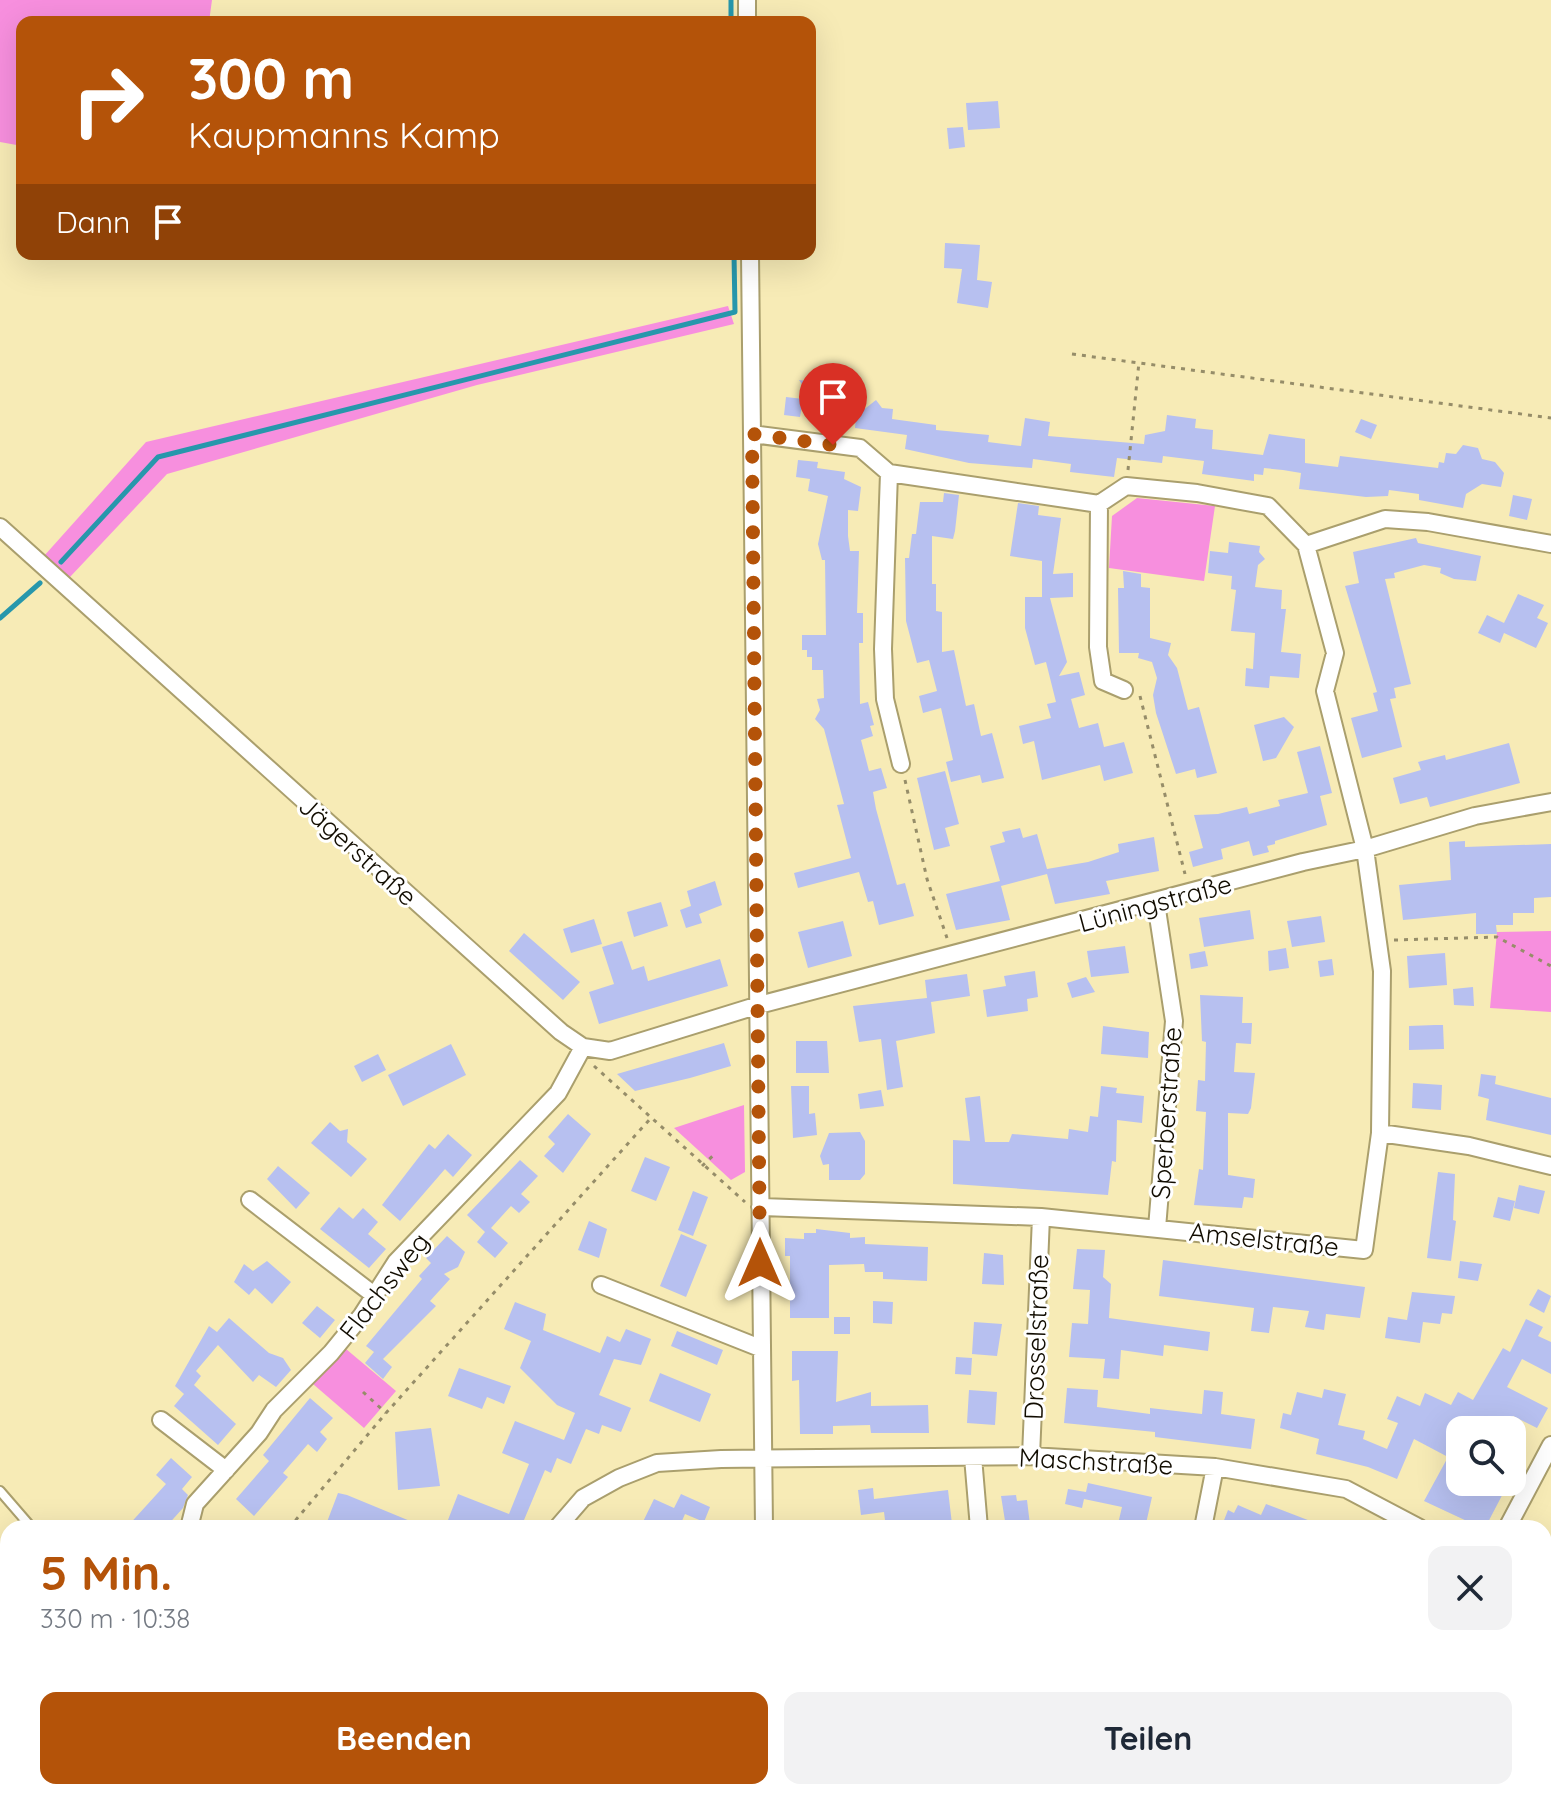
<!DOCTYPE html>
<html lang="de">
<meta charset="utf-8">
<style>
:root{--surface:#fff;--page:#f2f2f3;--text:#1f2937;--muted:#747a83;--accent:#b45309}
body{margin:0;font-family:Quicksand,sans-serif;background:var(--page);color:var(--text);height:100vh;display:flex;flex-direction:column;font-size:30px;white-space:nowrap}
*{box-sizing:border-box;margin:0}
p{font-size:26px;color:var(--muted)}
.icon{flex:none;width:44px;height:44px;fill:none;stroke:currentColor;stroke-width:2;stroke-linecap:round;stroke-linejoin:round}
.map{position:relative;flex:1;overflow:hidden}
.sheet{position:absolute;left:0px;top:1520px;width:1552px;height:280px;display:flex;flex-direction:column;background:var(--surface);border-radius:24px 24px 0 0;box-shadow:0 8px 32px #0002}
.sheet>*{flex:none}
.guide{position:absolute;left:16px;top:16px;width:800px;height:244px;border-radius:16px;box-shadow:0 8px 32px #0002;background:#b45309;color:#fff;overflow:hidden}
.tools{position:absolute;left:1446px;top:1416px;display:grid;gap:16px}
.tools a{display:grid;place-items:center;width:80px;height:80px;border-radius:16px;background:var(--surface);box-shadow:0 8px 32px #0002;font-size:40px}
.pin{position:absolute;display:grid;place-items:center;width:68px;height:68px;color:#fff;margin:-82px -34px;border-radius:50% 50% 50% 0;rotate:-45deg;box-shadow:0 0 8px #0007}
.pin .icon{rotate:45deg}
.me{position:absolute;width:88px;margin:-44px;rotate:0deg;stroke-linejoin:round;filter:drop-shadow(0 0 6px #0008)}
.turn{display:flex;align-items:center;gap:28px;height:168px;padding:0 40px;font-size:36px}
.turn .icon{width:104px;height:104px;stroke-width:2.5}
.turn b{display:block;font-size:56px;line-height:68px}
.then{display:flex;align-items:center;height:76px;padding:0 40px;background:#0003;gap:16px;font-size:30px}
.round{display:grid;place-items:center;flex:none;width:84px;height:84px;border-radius:16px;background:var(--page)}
.headline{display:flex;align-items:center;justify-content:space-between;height:136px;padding:0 40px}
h1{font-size:48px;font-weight:700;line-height:60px;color:var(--accent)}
.cta{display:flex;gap:16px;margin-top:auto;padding:16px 40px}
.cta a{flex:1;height:92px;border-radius:16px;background:var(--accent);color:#fff;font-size:32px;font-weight:700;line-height:92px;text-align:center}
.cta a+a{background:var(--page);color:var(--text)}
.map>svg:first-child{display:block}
.green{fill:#f78fde}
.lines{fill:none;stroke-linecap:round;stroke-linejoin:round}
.stream{stroke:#2797ac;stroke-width:5}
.building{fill:#b7c0f0}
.lane-casing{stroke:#aa9f6d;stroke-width:12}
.street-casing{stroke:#aa9f6d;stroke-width:20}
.path{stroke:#968d69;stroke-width:3;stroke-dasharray:4 6;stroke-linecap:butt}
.lane{stroke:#fff;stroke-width:8}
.street{stroke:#fff;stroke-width:16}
.route{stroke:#b45309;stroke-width:14;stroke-dasharray:0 25.2}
.labels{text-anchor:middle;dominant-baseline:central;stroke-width:6;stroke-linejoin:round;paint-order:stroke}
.street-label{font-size:26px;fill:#110c00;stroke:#fff}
</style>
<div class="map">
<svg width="1551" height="1800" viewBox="0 0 1551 1800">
<rect width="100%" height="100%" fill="#f7ebb6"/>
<path class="green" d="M0 0H212L209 22H22V146L0 142Z
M728 306 734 324 477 385 167 474 70 577 44 556 146 442Z
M1137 498 1215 506 1204 581 1109 568 1112 516Z
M1551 931V1012L1490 1008 1497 932Z
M744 1105 745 1172 731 1180 674 1128Z
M346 1349 396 1391 364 1428 313 1384Z"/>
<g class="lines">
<path class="stream" d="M731 0V22
M61 562 158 457 735 312 734 254
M0 618 40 583"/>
</g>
<path class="building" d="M998 101 1000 128 968 130 966 103Z
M963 127 965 147 949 149 947 128Z
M945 243 980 245 977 280 992 282 988 308 957 303 962 269 944 268Z
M816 377 832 379 831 385 841 386 840 392 860 395 857 415 876 400 882 408 893 409 892 419 936 425V430L989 435 988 442 1021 446 1025 418 1050 422 1048 436 1144 444 1145 435 1165 431 1167 415 1196 419 1195 428 1213 430 1212 449 1263 455 1269 434 1305 439V463L1338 467 1340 456 1438 468 1439 462 1444 463 1446 453 1456 454 1463 445 1478 448 1482 459 1495 462 1504 473 1501 487 1482 484 1466 494 1463 508 1419 500V494L1389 490 1388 496 1366 497 1299 489 1301 473 1283 470 1264 468 1263 475 1254 474V481L1202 474 1204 461 1163 456 1162 463 1117 458 1114 477 1070 472 1071 464 1033 459 1032 468 969 463 905 449 907 435 855 428 856 417 821 412 799 380 815 382Z
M786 397 803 399 800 417 784 415Z
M1361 419 1377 425 1371 439 1355 432Z
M798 460 818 462 817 468 845 472 844 479 861 487 858 511 848 510V536L850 551H859L857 613H863V643H859L860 704 868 702 874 725 870 726 873 736 861 740 869 771 881 768 887 788 873 792 876 809 897 885 905 883 914 916 879 925 873 901 868 902 859 872 798 888 794 873 851 858 837 805 844 804 824 729 815 719 820 710 817 699 824 698 823 670H812V657H807V650H802V635H826L825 560H822L818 544 828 496 808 491 810 479 796 477Z
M944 493 959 495 955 531 953 539 932 536V584H936V611L942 612V652L954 650 966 706 974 704 981 736 992 733 1004 778 982 783 980 775 951 782 946 762 953 760 941 708 923 713 919 696 937 691 929 660 917 663 906 621 905 558H909L912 534H916L920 502H943Z
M1513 495 1532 499 1527 520 1509 516Z
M1018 503 1039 506 1038 515 1061 518 1053 574 1073 573V597L1050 598 1067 662 1059 676 1079 672 1085 695 1071 699 1079 728 1098 723 1104 747 1124 742 1133 773 1104 781 1100 765 1042 780 1034 741 1023 744 1019 726 1051 718 1047 704 1056 702 1046 662 1035 665 1025 628V597H1042V561L1010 556Z
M1416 538 1418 543 1481 556 1476 581 1454 579 1440 573 1441 568 1424 565 1394 573 1395 578 1385 579 1411 684 1394 688 1396 698 1390 699 1402 747 1362 758 1351 718 1378 711 1373 693 1377 692 1345 586 1359 583 1353 552Z
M1229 542 1260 546 1259 552 1265 559 1258 565 1255 587 1282 590 1281 609H1286L1281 652 1301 654 1299 678 1270 676 1269 688 1245 686 1246 668 1253 669 1255 633 1231 631 1236 590 1231 589 1232 576 1208 573 1210 551 1228 553Z
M1123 571 1141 574V587L1150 588V638L1171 643 1168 655 1177 668 1188 710 1199 707 1217 773 1197 778 1195 769 1176 774 1156 713 1153 695 1157 678 1152 662 1138 658 1139 653H1119L1118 588H1124Z
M1518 594 1544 605 1537 618 1548 623 1536 648 1504 633 1500 643 1478 633 1487 615 1504 623Z
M1284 717 1294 727 1276 758 1263 761 1254 725Z
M1509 743 1520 783 1430 807 1427 797 1400 804 1393 778 1421 770 1418 762 1445 755 1446 760Z
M1320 746 1332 793 1320 796 1327 825 1275 841V844L1267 846 1269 852 1253 856 1249 841 1221 849 1223 859 1193 867 1189 852 1203 848 1194 815 1218 814 1247 807 1249 814 1280 806 1278 800 1308 793 1297 752Z
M945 771 959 824 945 828 950 846 934 850 917 778Z
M1020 828 1023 838 1037 834 1047 869 1088 862 1119 852 1118 844 1154 837 1159 871 1106 881 1110 894 1055 904 1047 874 1001 886 1010 920 956 930 946 894 1000 881 990 846 1005 842 1002 832Z
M1465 841V847L1551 844V897L1534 898V913H1513V925H1496L1497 934H1476V913L1403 920 1399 885 1451 880 1449 842Z
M715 881 722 905 699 914 702 923 686 928 680 910 691 906 687 891Z
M661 902 668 926 634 937 627 912Z
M1250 910 1254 939 1204 947 1199 918Z
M1321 916 1325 942 1292 947 1287 921Z
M594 919 602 944 571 953 563 929Z
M843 921 852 956 808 968 798 932Z
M524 933 580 982 563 1000 509 951Z
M622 941 632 970 644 966 648 981 720 959 728 986 599 1024 589 992 614 984 602 947Z
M1125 946 1129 973 1091 977 1087 951Z
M1286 948 1289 968 1269 971 1268 951Z
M1205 951 1208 966 1191 969 1189 954Z
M1445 953 1447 985 1409 988 1407 956Z
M1332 959 1334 975 1320 977 1318 961Z
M1035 971 1038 997 1027 999 1028 1011 987 1017 983 990 1006 986 1004 976Z
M967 974 970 996 931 1002 935 1033 896 1041 903 1087 887 1090 881 1039 859 1042 853 1006 927 998 925 980Z
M1086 977 1095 992 1072 998 1067 983Z
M1473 987 1474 1006 1454 1005 1453 989Z
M1200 995 1243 997 1242 1023H1252L1251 1044 1236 1043 1234 1072 1255 1073 1251 1108 1248 1114 1228 1113V1175L1255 1179 1253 1198 1244 1197 1242 1208 1194 1205 1199 1169 1203 1170 1206 1112 1196 1111 1198 1080 1205 1081 1206 1042 1202 1041Z
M1435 1025H1443L1444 1049 1409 1050V1026Z
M1103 1026 1149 1032 1148 1058 1101 1054Z
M796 1041H827L829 1073H796Z
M724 1043 731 1066 690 1078 635 1091 617 1074Z
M451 1044 466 1075 403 1106 388 1075Z
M378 1054 386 1070 362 1082 354 1066Z
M1481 1074 1496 1076 1495 1084 1551 1098V1135L1486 1120 1489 1099 1478 1096Z
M1413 1083 1442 1085 1441 1110 1412 1108Z
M791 1086H809V1114L815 1113 817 1135 793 1138Z
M1101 1086 1117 1088 1116 1093 1144 1096 1142 1123 1117 1120 1116 1162 1112 1161 1108 1195 953 1184V1140L970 1141 965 1098 980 1096 985 1142H1009L1012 1134 1068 1139 1069 1129 1088 1132 1090 1116 1098 1117Z
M881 1090 884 1106 860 1109 858 1094Z
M568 1114 591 1134 563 1173 544 1156 555 1144 548 1137Z
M330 1122 340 1131 348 1129 347 1142 367 1159 351 1177 311 1143Z
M860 1132 865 1141V1174L860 1180H829V1164L823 1165 820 1156 829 1133Z
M448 1134 472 1155 453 1177 445 1169 400 1221 382 1205 429 1144 435 1149Z
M645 1157 670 1167 656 1201 631 1191Z
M520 1160 538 1176 521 1194 530 1202 519 1213 511 1206 491 1228 508 1243 495 1258 477 1242 485 1232 467 1215Z
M278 1166 310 1193 296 1209 267 1179Z
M1438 1172 1455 1174 1453 1220 1456 1221 1451 1261 1427 1258Z
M1519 1185 1545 1191 1539 1214 1514 1208Z
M693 1191 708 1197 693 1236 678 1230Z
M1498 1197 1515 1201 1510 1221 1493 1217Z
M339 1207 353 1219 363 1208 378 1222 368 1234 386 1249 369 1268 320 1229Z
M589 1221 607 1229 599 1258 578 1250Z
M816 1229 850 1233V1238L865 1237V1244L928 1247 927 1281 883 1279V1272H865L864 1264 829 1265V1318H790V1256H785V1238L804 1239V1233H816Z
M681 1234 707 1245 686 1297 660 1286Z
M447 1236 465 1252 458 1267 444 1274 450 1279 430 1301 436 1306 383 1359 392 1367 383 1379 365 1363 374 1352 366 1346 422 1279 419 1276 431 1263 426 1258Z
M1077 1249 1105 1250 1103 1277 1111 1284 1109 1318 1210 1332 1208 1351 1164 1345 1163 1356 1121 1350 1119 1379 1103 1378 1105 1359 1069 1357 1072 1323 1088 1324 1090 1290 1073 1289Z
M984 1253 1003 1255 1004 1285 982 1284Z
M1163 1260 1365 1287 1360 1318 1326 1314 1324 1330 1305 1327 1309 1311 1273 1307 1269 1333 1251 1331 1254 1308 1159 1296Z
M267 1261 291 1282 272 1304 255 1288 249 1295 234 1282 244 1264 253 1271Z
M1460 1261 1482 1264 1478 1281 1458 1278Z
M1538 1289 1551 1296 1544 1313 1529 1305Z
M1412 1292 1455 1296 1452 1314 1442 1313 1440 1324 1423 1322 1420 1343 1385 1338 1388 1317 1407 1320Z
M873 1301 893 1302 892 1324 873 1323Z
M515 1302 546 1314 543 1330 600 1353 607 1336 620 1342 626 1329 651 1339 641 1365 614 1359 599 1395 631 1408 621 1432 602 1425 599 1434 586 1429 571 1464 557 1458 551 1473 545 1470 524 1520 542 1528H468L448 1520 458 1494 509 1514 529 1464 502 1453 515 1421 564 1440 575 1413 557 1405 520 1368 531 1341 504 1329Z
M317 1306 335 1320 320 1338 302 1323Z
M834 1317H850V1334H834Z
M229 1318 269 1353 283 1358 291 1370 276 1387 259 1375 253 1382 218 1345 196 1371 201 1376 194 1385 236 1424 218 1445 174 1406 184 1394 175 1386 209 1326 217 1332Z
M1526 1319 1543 1327 1538 1336 1551 1342V1374L1522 1359 1507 1387 1548 1408 1537 1428 1513 1416 1506 1430H1460V1482H1509L1485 1528H1466L1469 1522 1424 1501 1448 1457 1414 1439 1397 1479 1368 1467 1316 1454 1319 1439 1280 1428 1283 1413 1291 1415 1297 1392 1322 1398 1324 1389 1346 1394 1338 1425 1365 1431 1363 1439 1387 1449 1398 1423 1387 1419 1397 1396 1420 1406 1425 1393 1451 1405 1458 1392 1473 1400 1503 1348 1510 1352Z
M974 1322 1002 1324 997 1356 972 1354Z
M677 1331 723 1350 717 1365 671 1346Z
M792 1351H838L836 1402 871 1392V1406L928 1405 929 1433H871L870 1425 833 1426V1434H800L799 1380 792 1381Z
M956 1357 972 1358 971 1375 955 1374Z
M459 1368 511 1386 504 1404 487 1397 482 1409 448 1396Z
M660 1373 711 1394 700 1422 649 1401Z
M1067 1388 1098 1390 1097 1407 1150 1414V1408L1202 1414 1204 1390 1223 1392 1221 1414 1255 1419 1251 1449 1155 1437V1432L1064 1423Z
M969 1390 997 1392 995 1425 967 1423Z
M310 1398 333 1418 320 1432 327 1439 317 1452 308 1444 283 1473 288 1477 254 1516 236 1499 269 1461 263 1455Z
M431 1428 440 1486 398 1490 395 1432Z
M171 1458 192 1477 182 1489 188 1495 183 1508 165 1528H126L166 1484 156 1475Z
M1088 1483 1152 1497 1145 1528H1117L1122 1507 1084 1499 1082 1508 1065 1504 1068 1489 1086 1492Z
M873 1488 874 1499 948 1490 952 1524 886 1528 884 1512 861 1515 858 1490Z
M338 1493 347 1495 427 1528H342L327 1522Z
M681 1494 710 1507 704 1522 685 1514 679 1528H640L654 1499 674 1508Z
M1016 1495 1017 1501 1027 1500 1030 1525 1006 1527 1001 1496Z
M1266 1504 1326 1527V1528H1221L1228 1510 1234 1513 1238 1505 1261 1515Z"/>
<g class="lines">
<defs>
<path id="lane" d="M0 1491 32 1528"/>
<path id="street" d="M747 0V22
M750 254 764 1528
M752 434 860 448 889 473 1099 504
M889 473 883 649 885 699 901 764
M0 527 561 1032 583 1047 610 1051 759 1005 1303 862 1365 849 1475 816 1551 802
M1306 545 1385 519 1428 522 1551 544
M1156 903 1174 1021 1157 1228
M1380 1133 1469 1146 1551 1166
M250 1200 374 1295
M760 1207 1041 1217 1364 1250 1380 1133 1382 971 1365 849 1325 691 1335 653 1306 545 1268 506 1197 493 1126 486 1099 504 1098 647 1103 681 1124 690
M601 1285 760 1348
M161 1420 226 1470
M1031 1456 1041 1217
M973 1457 979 1528
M189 1528 195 1504 259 1433 274 1410 331 1353 362 1315 396 1262 558 1093 583 1047
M557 1528 583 1498 619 1478 657 1463 721 1459 1031 1456 1215 1467 1346 1489 1420 1528
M1203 1528 1215 1467
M1507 1528 1551 1445
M255 1792 262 1800
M1143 1796 1144 1792
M118 1800 122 1792
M368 1800 373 1792
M589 1800 594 1792
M773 1800 776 1792
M1384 1800 1387 1792"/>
</defs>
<use href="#lane" class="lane-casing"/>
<use href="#street" class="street-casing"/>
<path class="path" d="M1072 354 1551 418
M1128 470 1139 362
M1140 696 1185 874
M905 780 927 879 947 938
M1394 940 1497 937 1551 966
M594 1066 745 1202
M702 1166 716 1153
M363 1392 386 1413
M289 1528 386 1413 650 1119
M1462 1792 1468 1800
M1020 1794 1023 1800
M1088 1800 1090 1792"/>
<use href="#lane" class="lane"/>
<use href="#street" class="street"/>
</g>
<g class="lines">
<path class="route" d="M760 1263 752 434 833 445"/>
</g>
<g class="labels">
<g class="street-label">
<text transform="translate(358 851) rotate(42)">Jägerstraße</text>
<text transform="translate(1155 903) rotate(-15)">Lüningstraße</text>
<text transform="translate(1166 1113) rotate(-86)">Sperberstraße</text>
<text transform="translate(1264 1239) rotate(6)">Amselstraße</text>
<text transform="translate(384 1286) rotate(-52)">Flachsweg</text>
<text transform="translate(1036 1337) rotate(-88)">Drosselstraße</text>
<text transform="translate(1096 1461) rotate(3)">Maschstraße</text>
</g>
</g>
</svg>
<div class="tools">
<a><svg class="icon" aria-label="search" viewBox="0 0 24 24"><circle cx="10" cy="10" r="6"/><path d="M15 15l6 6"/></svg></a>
</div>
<div class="pin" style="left:833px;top:445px;background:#d93025"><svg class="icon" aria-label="arrive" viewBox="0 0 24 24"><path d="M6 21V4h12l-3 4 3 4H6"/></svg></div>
<svg class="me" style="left:760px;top:1263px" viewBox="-20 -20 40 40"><path d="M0-17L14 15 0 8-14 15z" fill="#b45309" stroke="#fff" stroke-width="4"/></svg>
<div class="guide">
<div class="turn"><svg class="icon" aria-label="right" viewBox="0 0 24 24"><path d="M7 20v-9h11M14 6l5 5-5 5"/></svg><div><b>300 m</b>Kaupmanns Kamp</div></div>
<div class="then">Dann<svg class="icon" aria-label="arrive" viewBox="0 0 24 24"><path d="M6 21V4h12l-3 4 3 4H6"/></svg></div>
</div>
<section class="sheet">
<div class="headline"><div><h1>5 Min.</h1><p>330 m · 10:38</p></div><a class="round"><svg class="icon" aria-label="close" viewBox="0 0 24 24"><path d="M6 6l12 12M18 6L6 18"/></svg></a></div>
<div class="cta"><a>Beenden</a><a>Teilen</a></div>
</section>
</div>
